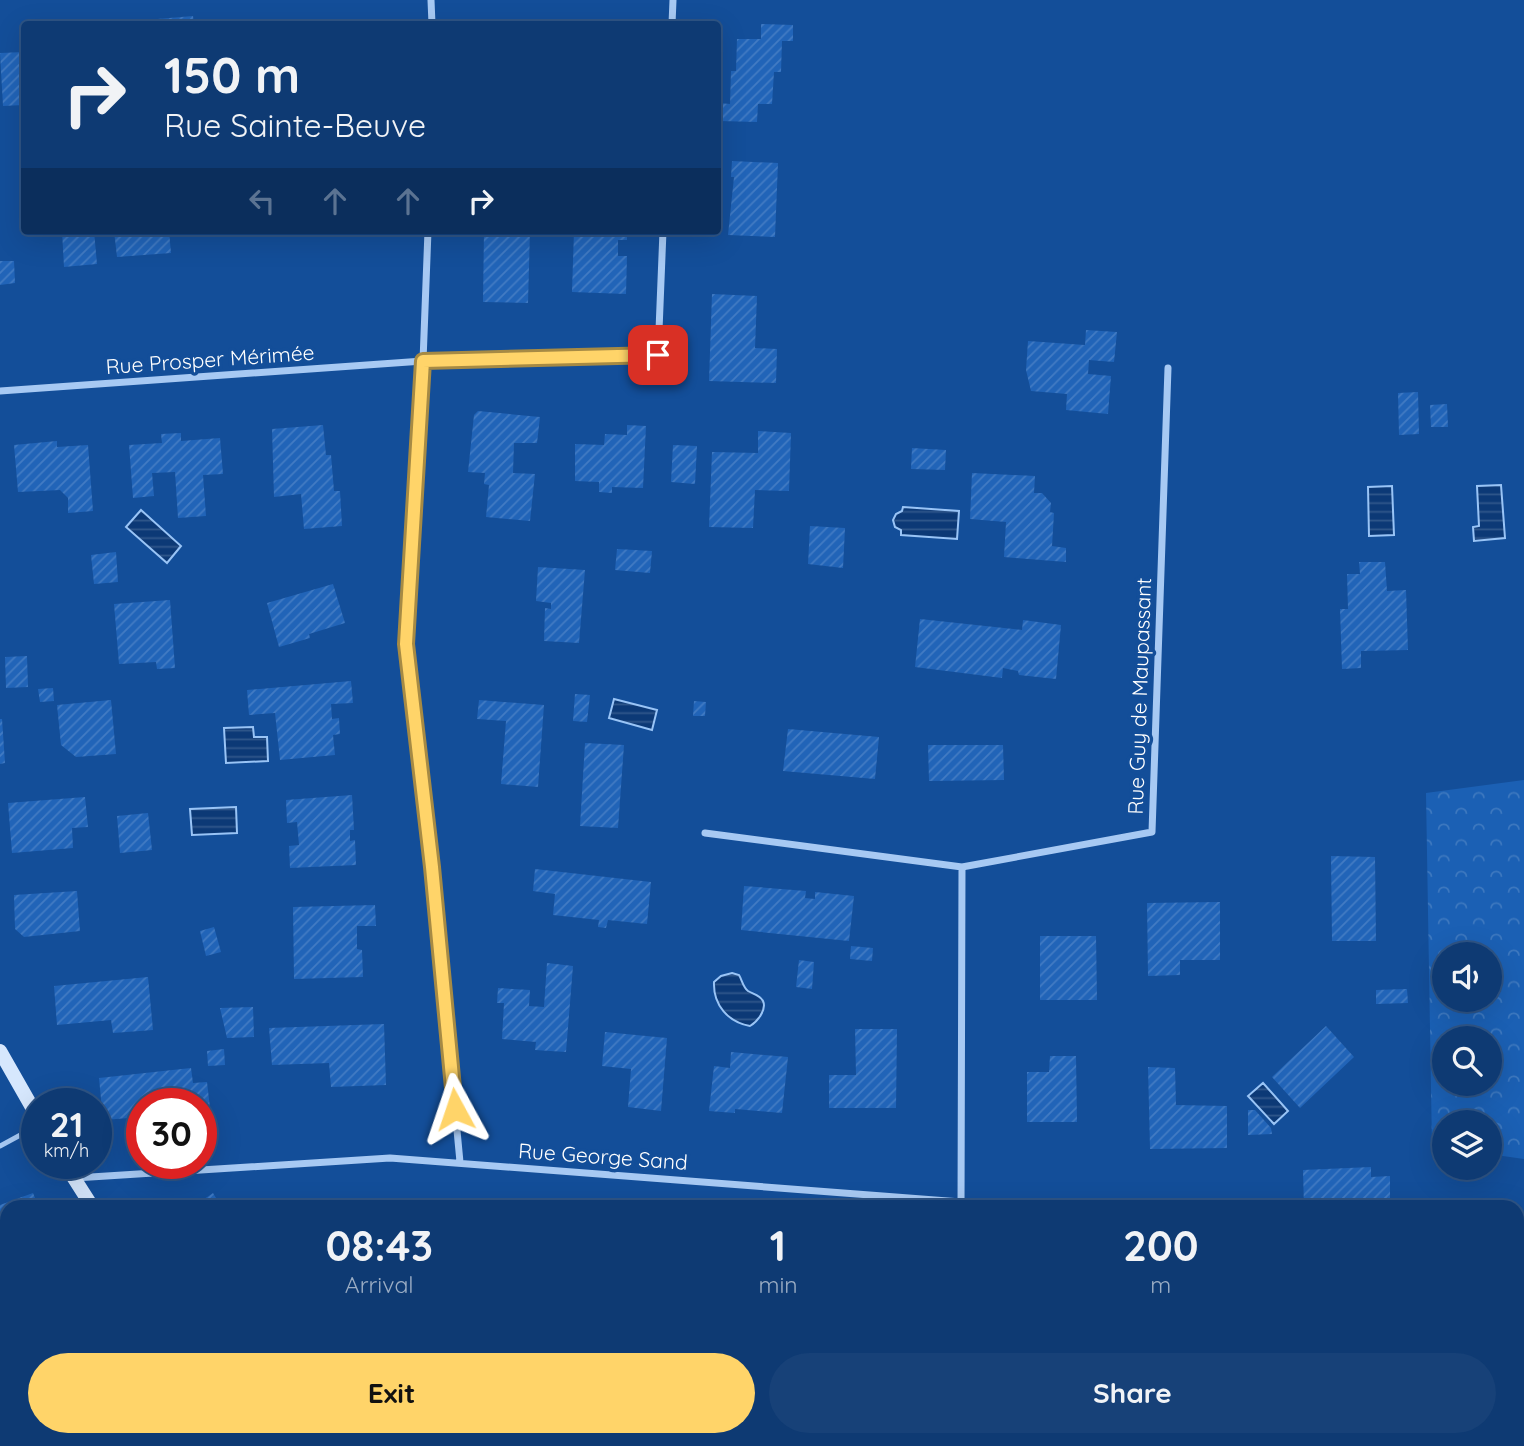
<!DOCTYPE html>
<meta charset="utf-8">
<style>
:root{--surface:#0e3a73;--page:#174178;--text:#f1f3f6;--muted:#9badc4;--line:#2e5485;--accent:#ffd469}
body{margin:0;font-family:Quicksand,sans-serif;background:var(--page);color:var(--text);height:100vh;display:flex;flex-direction:column;font-size:26px;white-space:nowrap}
*{box-sizing:border-box;margin:0}
p{font-size:23px;color:var(--muted)}
.icon{flex:none;width:38px;height:38px;fill:none;stroke:currentColor;stroke-width:2;stroke-linecap:round;stroke-linejoin:round}
.map{position:relative;flex:1;overflow:hidden}
.sheet{position:absolute;left:0px;top:1200px;width:1524px;height:247px;display:flex;flex-direction:column;background:var(--surface);border-radius:21px 21px 0 0;box-shadow:0 7px 28px #0002,0 0 0 2px var(--line)}
.sheet>*{flex:none}
.top-card{position:absolute;left:21px;top:21px;width:700px;height:214px;border-radius:7px;box-shadow:0 7px 28px #0002,0 0 0 2px var(--line);background:#0e3a73;color:var(--text);overflow:hidden}
.fabs{position:absolute;left:1432px;top:942px;display:grid;gap:14px}
.fabs a{display:grid;place-items:center;width:70px;height:70px;border-radius:50%;background:var(--surface);box-shadow:0 7px 28px #0002,0 0 0 2px var(--line);font-size:35px}
.speed{position:absolute;left:21px;top:1088px;display:flex;gap:14px;font-size:35px;font-weight:700;text-align:center}
.speed>*{display:grid;place-content:center;width:91px;height:91px;border-radius:50%;background:var(--surface);box-shadow:0 7px 28px #0002,0 0 0 2px var(--line);line-height:1}
.speed small{font-size:18px;font-weight:400}
.speed .limit{border:10px solid #d22;background:#fff;color:#111}
.pin{position:absolute;display:grid;place-items:center;width:60px;height:60px;color:#fff;margin:-30px;border-radius:14px;box-shadow:0 4px 10px #0006}
.me{position:absolute;width:77px;margin:-38px;rotate:355deg;stroke-linejoin:round;filter:drop-shadow(0 0 5px #0008)}
.turn{display:flex;align-items:center;gap:24px;height:147px;padding:0 28px;font-size:32px}
.turn .icon{width:91px;height:91px;stroke-width:2.5}
.turn b{display:block;font-size:49px;line-height:60px}
.lanes{display:flex;align-items:center;height:66px;padding:0 28px;background:#0003;justify-content:center;gap:35px;direction:ltr}
.lanes .off{opacity:.35}
.eta{display:flex;justify-content:space-evenly;align-items:center;height:119px;text-align:center}
.eta b{font-size:42px;font-weight:700;line-height:49px}
.action{display:flex;gap:14px;margin-top:auto;padding:14px 28px}
.action a{flex:1;height:80px;border-radius:42px;background:var(--accent);color:#111;font-size:28px;font-weight:700;line-height:80px;text-align:center}
.action a+a{background:var(--page);color:var(--text)}
.map>svg:first-child{display:block}
.forest{fill:url(#forest-crowns);fill-rule:evenodd}
.water{fill:url(#water-rules);stroke:#99c4f6;stroke-width:2}
.building{fill:url(#building-hatch)}
.lines{fill:none;stroke-linecap:round;stroke-linejoin:round}
.lane{stroke:#a7c9f3;stroke-width:5}
.street{stroke:#a7c9f3;stroke-width:7}
.secondary{stroke:#d6e7fd;stroke-width:14}
.route-casing{stroke:#a68a44;stroke-width:18}
.route{stroke:#ffd469;stroke-width:12}
.labels{text-anchor:middle;dominant-baseline:central;stroke-width:7;stroke-linejoin:round;paint-order:stroke}
.street-label{font-size:21px;fill:#fff;stroke:#134e99}
</style>
<div class="map">
<svg width="1524" height="1446" viewBox="0 0 1524 1446">
<defs>
<pattern id="forest-crowns" width="20" height="18" patternUnits="userSpaceOnUse" patternTransform="scale(1.75)"><rect width="20" height="18" fill="#1b60b4"/><path d="M2 6a3 3 0 1 1 6 0M12 15a3 3 0 1 1 6 0" fill="none" stroke="#3d78bf"/></pattern>
<pattern id="water-rules" width="6" height="5" patternUnits="userSpaceOnUse" patternTransform="scale(1.75)"><rect width="6" height="5" fill="#0c3976"/><path d="M0 2.5h6" fill="none" stroke="#30578b"/></pattern>
<pattern id="building-hatch" width="6" height="6" patternUnits="userSpaceOnUse" patternTransform="scale(1.75)"><rect width="6" height="6" fill="#2164b8"/><path d="M-1 1l2-2M0 6l6-6M5 7l2-2" fill="none" stroke="#427bc3"/></pattern>
</defs>
<rect width="100%" height="100%" fill="#134e99"/>
<path class="forest" d="M1524 780V1159L1489 1154V1122H1444V1148L1432 1146 1426 793ZM1444 954H1489V999H1444ZM1444 1038H1489V1083H1444Z"/>
<path class="water" d="M1501 485 1505 538 1474 541 1473 527 1479 526 1477 486Z
M1392 486 1394 535 1369 536 1368 487Z
M903 507 959 511 957 539 901 535V530L895 527 893 520 896 514 902 511Z
M141 510 181 546 167 563 126 527Z
M614 699 657 710 652 730 609 718Z
M253 727 254 737H267L268 761 226 763 224 728Z
M236 807 237 833 192 835 190 809Z
M732 973 739 975C742 980 743 987 748 991 753 994 760 995 763 1001 767 1010 757 1022 750 1026 728 1022 713 1005 714 982L721 976Z
M1263 1083 1288 1111 1274 1124 1248 1096Z"/>
<path class="building" d="M193 16 194 24H134V21Z
M761 24 793 25V41H782L781 72H774L772 104H758L757 122 719 121V103L730 104 731 71H736L737 39H761Z
M24 52V105L3 106 0 53Z
M732 161 778 163 775 237 728 235 734 177H731Z
M62 231H94L97 264 64 267Z
M114 231H169L171 253 117 257Z
M484 231H530L528 303 483 302Z
M574 231H627V240H618V256H627L626 294 572 292Z
M0 261H14L15 283 0 285Z
M712 294 757 296 755 348 777 349 776 383 709 381Z
M1086 330 1117 332 1114 362 1089 360 1088 374 1111 376 1108 414 1066 410 1067 394 1031 391 1026 370 1028 341 1085 345Z
M1418 392 1419 434 1399 435 1398 393Z
M1447 404 1448 427H1431L1430 405Z
M478 411 540 417 537 443H514L513 473 535 474 530 521 486 517 489 485 484 484 485 473 468 472 474 415Z
M323 425 326 455H331L334 491H340L342 526 304 529 301 494 274 497 272 429Z
M627 425 646 426 643 488 612 487V493L599 492V482L575 481V444L604 445 605 434 627 435Z
M758 431 791 433 789 491 755 490 753 528 709 527 712 452 758 453Z
M181 433V441L220 438 223 474 203 475 206 516 178 518 175 472 152 473 154 496 133 498 129 445 162 443 161 434Z
M57 441V447L88 445 93 511 68 513V498L60 490 18 492 14 445Z
M673 445 697 446 695 484 671 482Z
M912 448 946 450 945 470 911 469Z
M972 473 1035 476 1034 493H1042L1051 503 1050 512 1054 513 1052 546 1066 548V562L1004 557 1006 522 970 519Z
M810 526 845 528 843 568 808 564Z
M617 549 652 551 650 573 615 570Z
M116 552 118 582 94 584 91 555Z
M1359 562H1385L1387 591 1406 590 1408 650 1361 651V668L1342 669 1340 609H1348L1347 574H1360Z
M538 567 585 570 579 643 544 641 545 608 551 609V603L536 601Z
M333 584 345 623 309 634 310 638 279 647 267 603Z
M170 600 175 668 157 669 156 662 119 664 114 604Z
M920 619 1022 630 1023 620 1061 625 1056 679 1019 675 1018 671 1003 668 1002 678 915 667Z
M27 656 28 687 6 688 5 657Z
M351 681 353 703 331 704 332 719 339 718 340 734 333 735 335 755 280 760 275 713 249 715 247 690Z
M53 688 54 701 40 702 38 689Z
M575 694 590 695 587 722 573 721Z
M111 700 116 754 76 757 61 745 57 705Z
M479 700 544 705 538 787 501 784 506 721 477 719Z
M694 701 706 702 705 716H693Z
M0 719H2L5 763 0 764Z
M788 729 879 737 875 779 783 771Z
M585 743 624 745 618 828 580 826Z
M928 745H1003L1004 780 929 781Z
M352 795 354 830H350V841L355 840 356 865 290 868 289 846 299 845 297 822 287 823 286 800Z
M85 797 88 827 72 828 73 848 12 853 8 803Z
M148 813 152 850 120 853 117 816Z
M1331 856 1375 857 1376 941H1332Z
M535 869 651 882 647 924 608 920 606 928 598 927 599 920 553 915 555 894 533 891Z
M744 886 806 891 805 898 815 899V892L854 896 849 941 741 930Z
M77 891 80 931 24 937 15 929 14 895Z
M1220 902V960H1180V975L1148 976 1147 903Z
M375 905 376 926H357V949L362 950 363 977 294 979 293 907Z
M214 927 221 952 206 956 200 931Z
M1040 936H1096L1097 1000H1040Z
M851 946 873 948 872 961 850 959Z
M799 960 814 962 812 989 796 987Z
M547 963 573 966 566 1052 535 1050 536 1042 502 1039 504 1003H497L498 988 530 990 529 1006 544 1007Z
M148 977 153 1030 113 1033 111 1020 57 1025 54 986Z
M1407 989 1408 1003 1376 1004V990Z
M253 1007 254 1037 227 1038 220 1008Z
M384 1024 386 1085 331 1087 329 1063 272 1065 269 1028Z
M1326 1026 1354 1057 1300 1108 1272 1077Z
M855 1029H897L896 1108H829V1075H856Z
M605 1032 667 1038 661 1111 628 1107 631 1069 602 1066Z
M224 1049 225 1065 208 1066 207 1051Z
M731 1052 788 1057 782 1113 735 1109V1113L709 1111 714 1066 730 1068Z
M1050 1056H1076L1077 1122H1027V1072H1049Z
M1148 1067 1175 1068 1176 1105 1227 1106V1148L1150 1149Z
M191 1068 193 1083 207 1082 210 1108 201 1109V1104H142V1117L103 1120 99 1078Z
M1248 1110H1255L1271 1128 1272 1134 1248 1135Z
M1371 1167V1177L1390 1176V1205H1372V1208H1304L1303 1170Z
M33 1193 39 1208H7V1288L0 1269V1205Z
M213 1193 222 1208H195L194 1206Z
M1517 1322H1524V1357H1517Z
M7 1355V1376L4 1377 7 1385V1419L0 1422V1358Z
M102 1440H166L168 1446H104Z
M1045 1440H1097V1446H1045Z
M1156 1440H1241V1446H1157Z"/>
<g class="lines">
<path class="lane" d="M0 1146 37 1126"/>
<path class="street" d="M431 0 432 24
M672 24 673 0
M428 231 423 361 406 644 432 867 460 1162
M0 391 423 361 658 355 663 231
M705 833 962 867
M75 1178 390 1158 961 1202
M961 1208 962 867 1152 832 1168 368
M965 1440V1446"/>
<path class="secondary" d="M0 1051 37 1116
M65 1164 93 1208
M241 1440 244 1446"/>
</g>
<g class="lines">
<defs>
<path id="route" d="M455 1109 432 867 406 644 423 361 658 355"/>
</defs>
<use href="#route" class="route-casing"/>
<use href="#route" class="route"/>
</g>
<g class="labels">
<g class="street-label">
<text transform="translate(210 359) rotate(-4)">Rue Prosper Mérimée</text>
<text transform="translate(1139 696) rotate(-88)">Rue Guy de Maupassant</text>
<text transform="translate(603 1156) rotate(4)">Rue George Sand</text>
</g>
</g>
</svg>
<div class="fabs">
<a><svg class="icon" aria-label="sound" viewBox="0 0 24 24"><path d="M4 9h4l5-4v14l-5-4H4zM17 9q2 3 0 6"/></svg></a>
<a><svg class="icon" aria-label="search" viewBox="0 0 24 24"><circle cx="10" cy="10" r="6"/><path d="M15 15l6 6"/></svg></a>
<a><svg class="icon" aria-label="layers" viewBox="0 0 24 24"><path d="M12 4l9 5-9 5-9-5zM3 14l9 5 9-5"/></svg></a>
</div>
<div class="speed"><div>21<small>km/h</small></div><div class="limit">30</div></div>
<div class="pin" style="left:658px;top:355px;background:#d93025"><svg class="icon" aria-label="arrive" viewBox="0 0 24 24"><path d="M6 21V4h12l-3 4 3 4H6"/></svg></div>
<svg class="me" style="left:455px;top:1109px" viewBox="-20 -20 40 40"><path d="M0-17L14 15 0 8-14 15z" fill="#ffd469" stroke="#fff" stroke-width="4"/></svg>
<div class="top-card">
<div class="turn"><svg class="icon" aria-label="right" viewBox="0 0 24 24"><path d="M7 20v-9h11M14 6l5 5-5 5"/></svg><div><b>150 m</b>Rue Sainte-Beuve</div></div>
<div class="lanes"><svg class="icon off" aria-label="left" viewBox="0 0 24 24"><path d="M17 20v-9H6M10 6l-5 5 5 5"/></svg><svg class="icon off" aria-label="ahead" viewBox="0 0 24 24"><path d="M12 20V5M6 11l6-6 6 6"/></svg><svg class="icon off" aria-label="ahead" viewBox="0 0 24 24"><path d="M12 20V5M6 11l6-6 6 6"/></svg><svg class="icon" aria-label="right" viewBox="0 0 24 24"><path d="M7 20v-9h11M14 6l5 5-5 5"/></svg></div>
</div>
<section class="sheet">
<div class="eta">
<div><b>08:43</b><p>Arrival</p></div>
<div><b>1</b><p>min</p></div>
<div><b>200</b><p>m</p></div>
</div>
<div class="action"><a>Exit</a><a>Share</a></div>
</section>
</div>
